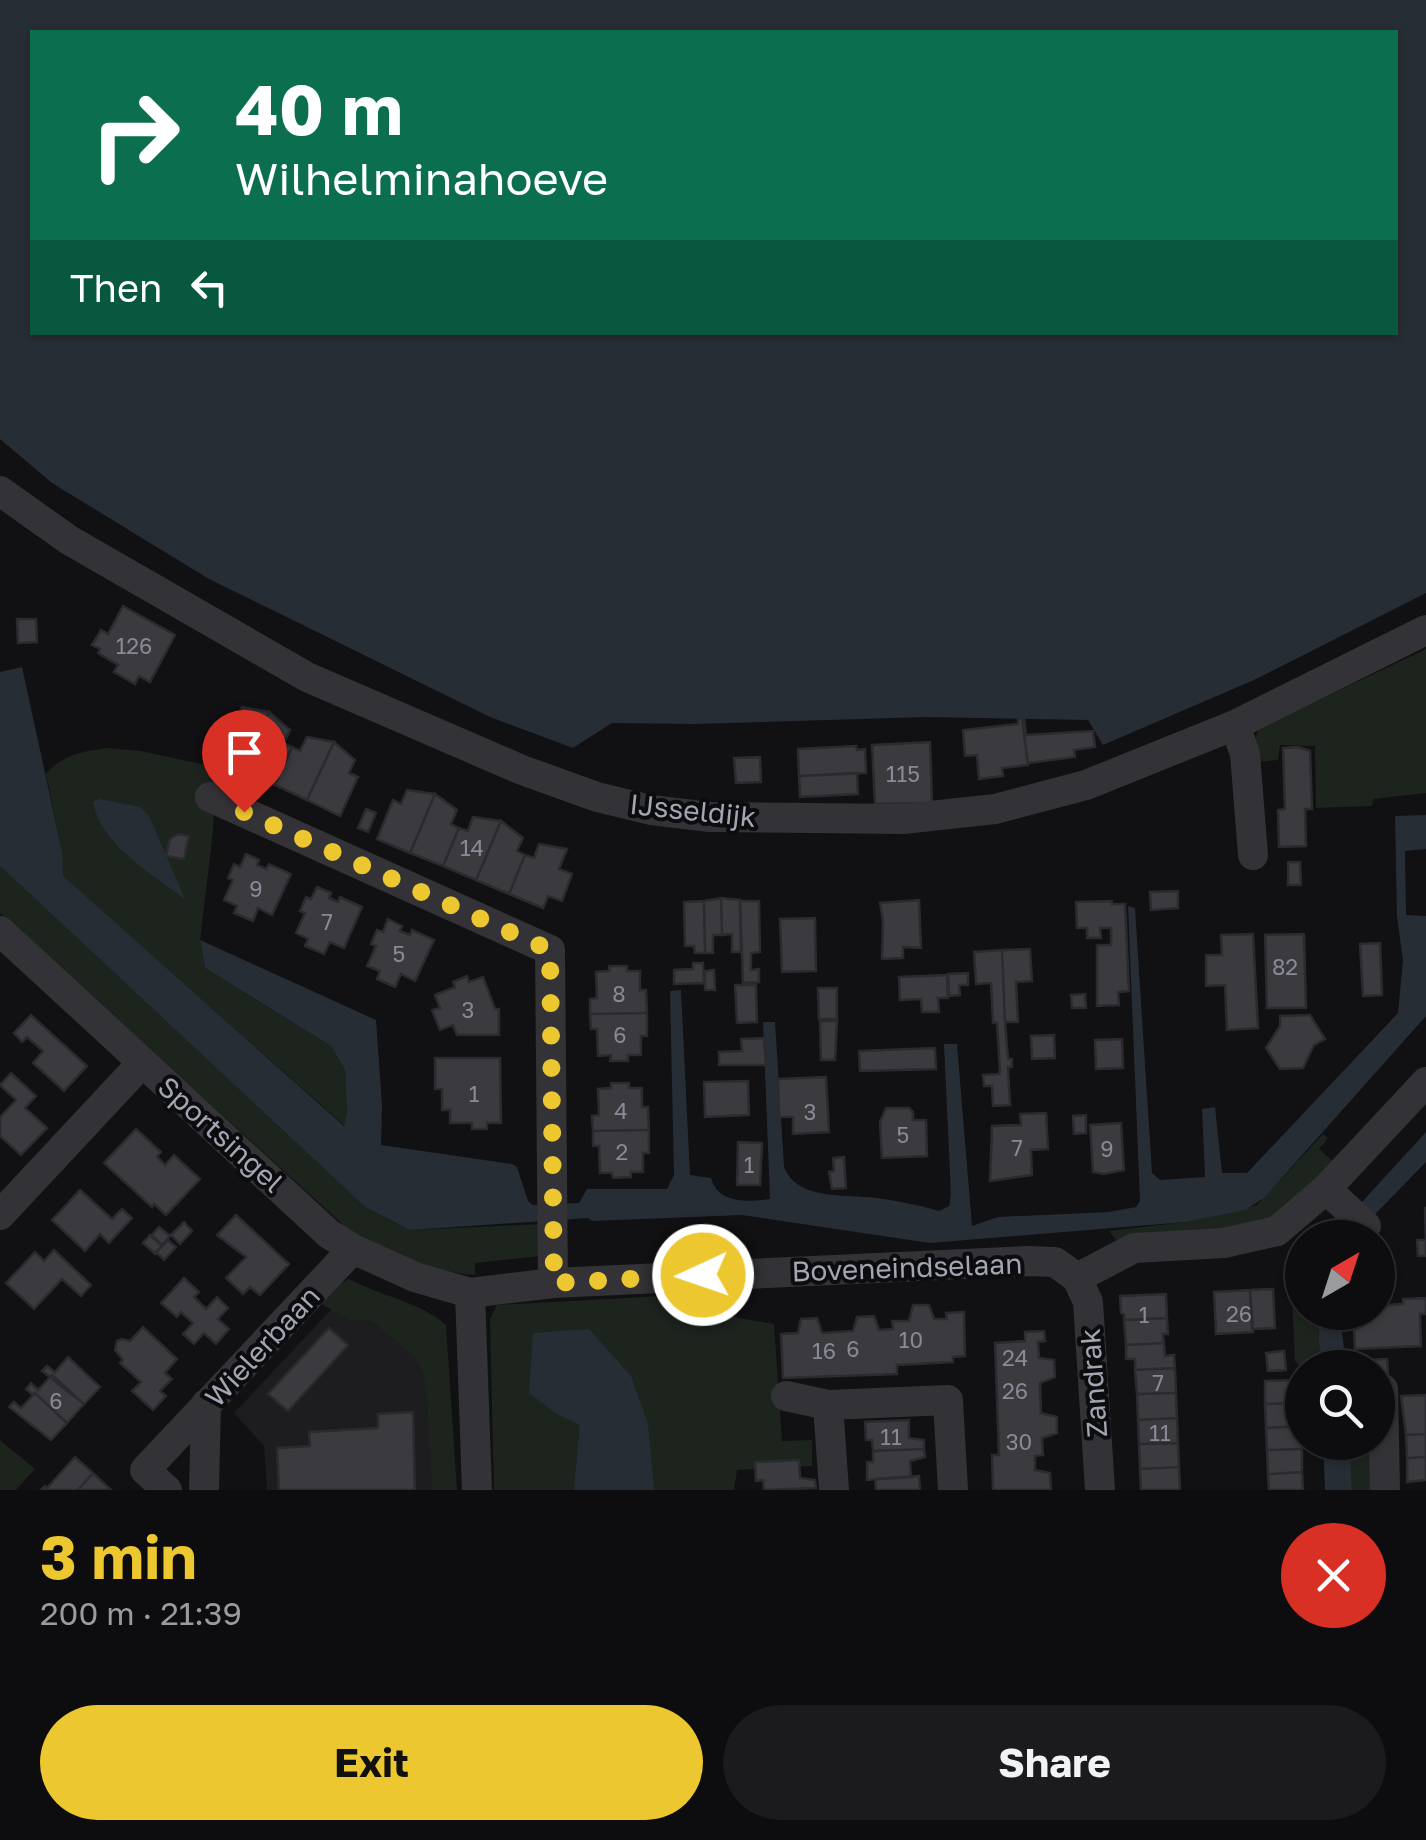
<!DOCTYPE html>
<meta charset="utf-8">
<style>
:root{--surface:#0d0c0e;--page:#1b1a1c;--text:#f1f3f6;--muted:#9a9b9e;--line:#2d2c2e;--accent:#ecc72f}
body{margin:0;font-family:"Golos Text",sans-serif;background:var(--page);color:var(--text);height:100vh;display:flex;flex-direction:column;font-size:38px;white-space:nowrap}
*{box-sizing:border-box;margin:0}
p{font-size:32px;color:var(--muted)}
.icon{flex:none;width:55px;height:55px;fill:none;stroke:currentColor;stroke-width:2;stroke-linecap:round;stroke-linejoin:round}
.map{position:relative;height:1490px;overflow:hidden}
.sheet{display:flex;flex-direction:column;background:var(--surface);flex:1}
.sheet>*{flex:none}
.guide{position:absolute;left:30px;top:30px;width:1368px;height:305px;border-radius:0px;box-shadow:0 2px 8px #0004,0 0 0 2px var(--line);background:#0b6e4f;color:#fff;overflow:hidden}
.needle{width:65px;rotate:39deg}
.fabs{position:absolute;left:1285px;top:1220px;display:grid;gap:20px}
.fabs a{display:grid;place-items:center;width:110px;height:110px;border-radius:50%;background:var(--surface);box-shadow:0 2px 8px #0004,0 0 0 2px var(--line);font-size:50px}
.pin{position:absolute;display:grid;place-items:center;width:85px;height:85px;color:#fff;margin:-102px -42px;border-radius:50% 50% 50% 0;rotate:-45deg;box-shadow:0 0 10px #0007}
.pin .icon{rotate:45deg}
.me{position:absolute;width:110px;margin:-55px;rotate:267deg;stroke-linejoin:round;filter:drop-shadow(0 0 8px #0008)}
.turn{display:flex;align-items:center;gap:35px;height:210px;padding:0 40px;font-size:45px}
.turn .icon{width:130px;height:130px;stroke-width:2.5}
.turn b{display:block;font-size:70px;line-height:85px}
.then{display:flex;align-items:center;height:95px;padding:0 40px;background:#0003;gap:20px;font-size:38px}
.round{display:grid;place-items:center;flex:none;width:105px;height:105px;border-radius:52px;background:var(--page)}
.overview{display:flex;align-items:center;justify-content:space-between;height:170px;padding:0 40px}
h1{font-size:60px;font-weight:700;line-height:75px;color:var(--accent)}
.cta{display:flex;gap:20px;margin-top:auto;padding:20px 40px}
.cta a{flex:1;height:115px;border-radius:60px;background:var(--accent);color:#111;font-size:40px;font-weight:700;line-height:115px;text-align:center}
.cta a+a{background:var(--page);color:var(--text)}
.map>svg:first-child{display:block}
.built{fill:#1d1c1f}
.green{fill:#1d241e}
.water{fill:#272d35;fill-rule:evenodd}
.building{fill:#3b3a3f;stroke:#2b2a2e;stroke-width:2.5}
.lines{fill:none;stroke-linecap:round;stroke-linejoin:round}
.minor{stroke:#323237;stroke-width:30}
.route{stroke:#ecc72f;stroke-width:18;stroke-dasharray:0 32.4}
.labels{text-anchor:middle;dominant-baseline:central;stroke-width:8;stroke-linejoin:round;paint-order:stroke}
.number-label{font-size:22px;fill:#888a95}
.street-label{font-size:28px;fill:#a2a5b2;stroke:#0c0b0d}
</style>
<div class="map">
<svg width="1426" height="1490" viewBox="0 0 1426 1490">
<rect width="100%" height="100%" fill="#111012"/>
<path class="built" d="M341 1299 433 1353 436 1490H267L264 1446 234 1413Z"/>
<path class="green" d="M1426 649V793L1373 799 1372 806 1316 808 1315 746 1280 745 1278 760 1249 763 1258 729Z
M107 748 140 751 216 767 213 831 200 940 205 968 331 1046 346 1072C343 1091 349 1108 345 1126L62 876V851L46 774C63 754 82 752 107 748Z
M0 866 365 1207 410 1230 542 1224 541 1256 475 1263V1275C429 1272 391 1251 350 1231L0 913Z
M1323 1134 1328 1138 1319 1149 1336 1164C1320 1180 1303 1201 1285 1213 1247 1236 1161 1236 1116 1240L1109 1231 1185 1222 1257 1205Z
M1302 1245V1312L1318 1313 1320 1367 1302 1368 1295 1361 1290 1252Z
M349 1279C380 1296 421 1302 446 1325L457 1490H432L427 1396 423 1371 412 1354 371 1321 349 1320 322 1304 339 1284Z
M680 1295 682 1308 774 1324 782 1441 812 1440V1466L737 1470 734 1490H494L490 1319 497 1305Z
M0 1440 35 1469 16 1490H0Z
M1350 1443H1375L1377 1490H1352Z"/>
<path class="water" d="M0 0H1426V593L1254 680 1103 745 1088 720 926 717 695 724 612 723 573 748 490 717 209 579 52 483 0 439ZM32 32H1395V332H32Z
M22 667 62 851 63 876 344 1126C350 1109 343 1090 346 1072L331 1046 205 968 200 940 376 1020 382 1105 381 1145 512 1164 517 1167 528 1201 533 1205 579 1203 587 1189H667L674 1175 670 991 681 990 690 1175 711 1178C718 1204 747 1202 770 1199L763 1022H775L784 1167C797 1201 847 1194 877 1198 898 1201 919 1205 939 1211L949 1206 951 1195 944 1044H957L972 1226 998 1217 1109 1212 1136 1207 1140 1201 1128 906 1135 908 1152 1173 1160 1180 1205 1177 1202 1109 1215 1107 1222 1173H1247L1398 1013 1403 961 1397 916 1395 816 1426 815V849L1405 851 1406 915 1426 916V1016L1264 1198 1245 1210 1185 1222 930 1243 742 1215 592 1221 588 1218 410 1230 365 1207 0 866V672Z
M99 799 140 807 149 816 185 899C152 874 100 844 93 802Z
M1426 1132V1162L1353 1237 1329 1238Z
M1318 1313H1340L1346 1367H1320Z
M589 1329 631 1376 648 1424 654 1490H574L580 1425 557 1414 529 1393 533 1333Z
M1323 1443H1350L1352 1490H1325Z"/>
<path class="building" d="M123 606 175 635 150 682 139 676 135 684 114 672 118 665 98 653 100 649 92 645 101 630 108 634Z
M17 619H36L37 642 18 643Z
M242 707 269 712 242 771 209 755 227 717 236 721Z
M269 712 290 730 284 743 292 747 275 785 242 771Z
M1022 718 1028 765 1002 768 1003 776 979 779 977 755 965 756 963 730 1018 724V719Z
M1022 718H1024L1026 735 1093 731 1095 747 1074 750 1075 757 1028 763V765Z
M307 737 334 742 307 800 275 785 292 747 300 751Z
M334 742 355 760 349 773 358 777 340 816 307 800Z
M930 742 932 803 875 804 872 745Z
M856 746 857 750 865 749 866 773 799 776 798 749Z
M1298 747 1310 751 1312 809H1305L1306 846 1279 847 1278 810 1285 809 1283 748Z
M760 757 761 782 736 783 734 758Z
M857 773 858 794 800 797 799 776Z
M407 790 435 794 410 853 377 839 393 800 401 804Z
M435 794 457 810 451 824 459 828 443 866 410 853Z
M366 809 376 813 368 832 358 828Z
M473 817 501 821 476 880 443 866 459 828 468 831Z
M501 821 523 838 517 851 525 855 509 894 476 880Z
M178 834 189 836 184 859 166 856 170 839Z
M539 844 567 849 559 869 572 874 562 901 548 896 543 908 509 894 525 855 534 858Z
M246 854 259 860 257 865 266 869 269 864 291 874 272 915 258 908 253 921 234 913 237 906 224 900 233 880 228 878 234 864 240 867Z
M1288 862H1300L1301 885H1288Z
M317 887 331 893 329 898 338 902 340 897 362 907 344 948 330 942 324 954 305 946 308 939 296 933 305 913 300 911 306 897 311 899Z
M1178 891V908L1151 910 1150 892Z
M721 898 722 935H713V953H705L704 901Z
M721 898 740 900 741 952H732V934L722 935Z
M919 900 921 948 903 947V958L882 959 883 921 880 903Z
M704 901 705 953H695L694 946H685L684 902Z
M740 901H759L760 952 751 953V970L759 969V982L743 983Z
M1112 901V904H1125L1129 991 1118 992 1119 1005 1097 1006V945H1111V928H1100L1101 938H1087V928H1077L1076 902Z
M815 918 816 971 782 972 780 919Z
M388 919 402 926 400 931 410 935 412 930 434 940 415 981 401 974 395 987 377 979 380 971 367 966 376 946 371 944 377 930 383 932Z
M1253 934 1258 1028 1227 1030 1225 985 1206 986V955H1222L1221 935Z
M1304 934 1306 1008H1267L1265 935Z
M1380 943 1382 995 1363 996 1360 944Z
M1030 949 1032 981 1016 982 1018 1022H1005L1002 950Z
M1002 950 1005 1022 1008 1059H1012V1067H1008L1010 1105 993 1106 992 1086H984L983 1075 999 1074 1000 1071 997 1023H993L991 983 976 984 974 952Z
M693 963H703L704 983 674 984V970L693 969Z
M609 966H627V971H640V990H646L647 1013 590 1014V999L597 998 596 972 609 971Z
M714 970 715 990H705V971Z
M968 973V985H959L960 995 949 996 948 974Z
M947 975 948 998H938L939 1012H922L921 999 900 1000 899 977Z
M467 976 469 982 483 977 495 1009H499V1035H457L453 1025 440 1030 432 1010 440 1008 435 995 455 987 453 982Z
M735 985H756L757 1022 737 1023Z
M818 988H837V1019H819Z
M1085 994 1086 1008H1072L1071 995Z
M647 1013V1036H641V1055H628V1061H610L611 1055 598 1056 597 1029H591L590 1014Z
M31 1015 87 1066 64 1091 33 1063 43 1051 27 1037 22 1042 14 1033Z
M1310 1015 1325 1039 1314 1045 1303 1068 1280 1069 1266 1048 1280 1026V1016Z
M820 1021H837L835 1060H821Z
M1054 1035 1055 1058 1032 1059 1031 1036Z
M764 1038 766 1065H719V1052L742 1051 741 1039Z
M1122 1039 1123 1068 1096 1069 1095 1040Z
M935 1048 936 1069 860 1071 859 1051Z
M435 1058H500L501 1123H487V1129H472V1123H450V1110H442V1089H435Z
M11 1073 36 1096 25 1108 47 1128 21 1155 0 1136V1117L16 1100 0 1085Z
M826 1077 829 1132 793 1134V1117H779L778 1079Z
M748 1081 749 1115 705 1117 704 1082Z
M611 1083H629V1088H642V1107H648L649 1130 593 1131 592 1116 599 1115 598 1089 611 1088Z
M886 1108H909L913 1112V1120H926L927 1156 882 1158 880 1122Z
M1046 1113 1048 1149 1031 1150 1032 1175 990 1181 992 1126 1021 1125 1020 1114Z
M1086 1115V1133L1074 1134 1073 1116Z
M1121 1123 1124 1170 1104 1174 1093 1172 1090 1125Z
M136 1129 161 1152 157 1157 165 1165 174 1155 200 1179 166 1215 154 1204 152 1207 104 1163Z
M649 1130V1153H643V1172H631V1177L613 1178 612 1173H600L599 1146H593V1131Z
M738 1142 762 1143 760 1185H737Z
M844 1157 846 1188 832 1189 829 1172 834 1171 833 1158Z
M80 1190 112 1219 122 1209 132 1218 109 1243 100 1234 85 1251 52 1220Z
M1425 1208H1426V1256H1418L1417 1240H1426Z
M236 1215 289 1264 260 1295 250 1287 243 1294 226 1278 246 1257 217 1235Z
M184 1222 192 1231 180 1244 171 1235Z
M159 1227 170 1236 162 1245 152 1235Z
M150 1235 162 1246 155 1254 143 1243Z
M168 1240 176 1247 164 1260 156 1252Z
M54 1250 91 1285 81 1296 62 1279 34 1309 6 1283 35 1252 44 1261Z
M184 1278 199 1292 194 1297 206 1309 217 1297 228 1308 218 1319 229 1329 216 1344 204 1333 194 1344 183 1334 193 1323 181 1312 177 1317 161 1303Z
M1386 1281 1387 1305 1403 1304V1299L1426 1298V1314H1420L1421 1346 1355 1349 1353 1312H1378V1282Z
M1273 1289 1275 1328 1252 1329 1250 1290Z
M1250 1290 1253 1332 1216 1334 1214 1292Z
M1166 1294 1167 1318 1124 1320V1314L1121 1313 1120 1296Z
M913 1305H929L934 1319H947L946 1313 964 1312 965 1356 953 1357V1362L897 1365V1374L783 1378 781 1334 798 1333 801 1319 817 1318 822 1333 853 1331 857 1317 874 1316 879 1330 893 1329 892 1321H909Z
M1167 1318 1168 1334H1163L1164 1343 1126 1345 1124 1320Z
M143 1327 177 1359 165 1373 172 1379 160 1391 166 1396 153 1410 132 1391 141 1382 120 1363 123 1360 115 1350 117 1341 122 1339 130 1341Z
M329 1328 348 1345 288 1411 268 1394Z
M1044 1331 1045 1341 1038 1342 1039 1358 1054 1360 1055 1377 1040 1383 1041 1413 1057 1417V1433L1042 1438 1043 1455 1035 1456V1470L1050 1473 1051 1490H993L992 1455H999L995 1343 1025 1341V1332Z
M1164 1343 1165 1356 1174 1355 1175 1368 1135 1370V1359H1126V1345Z
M1284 1351 1286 1370 1268 1371 1266 1353Z
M68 1357 100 1387 84 1404 42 1371 47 1366 55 1372Z
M1387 1359 1388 1374H1378V1368H1366V1360Z
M1175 1368 1176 1393 1137 1394 1135 1370Z
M52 1375 84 1404 67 1423 35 1393 33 1395 26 1389 31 1383 38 1390Z
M1299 1380 1300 1403 1265 1404V1381Z
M35 1393 67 1423 51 1440 9 1407 14 1402 21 1408Z
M1176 1393 1177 1418 1138 1420 1137 1394Z
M1426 1395V1434L1406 1435 1401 1396Z
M1300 1403 1301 1426 1266 1428 1265 1404Z
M413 1412 415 1490H279L277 1448 310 1446 309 1432 378 1428V1414Z
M1177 1418 1178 1443 1139 1444 1138 1420Z
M909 1420V1438L924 1440V1449L873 1451 872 1440H866L865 1422Z
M1301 1426 1302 1449 1267 1450 1266 1428Z
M1426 1434V1457L1407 1458 1406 1435Z
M1178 1443 1179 1467 1140 1469 1139 1444Z
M924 1449 925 1457 910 1461 911 1477 867 1480V1462H873V1451Z
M1302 1449V1472L1268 1474 1267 1450Z
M75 1457 93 1473 78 1490H41L45 1486 47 1488Z
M1426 1457V1480L1407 1482V1458Z
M799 1460 800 1478 815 1480 816 1488 764 1490 763 1480 756 1481 755 1462Z
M1179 1467 1180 1490H1141L1140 1469Z
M1302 1472 1303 1490H1269L1268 1474Z
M93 1473 111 1490H78Z
M919 1476 920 1490H876L875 1479Z"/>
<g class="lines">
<path class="minor" d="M0 491 69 540 307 677 522 770 597 797 651 810 710 817 903 819 995 809 1086 785 1235 725 1426 630
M1235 725 1245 754 1253 855
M210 797 550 950 553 1283
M0 931 329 1234 353 1249 415 1277 470 1293 553 1283 1029 1261 1055 1262 1077 1278 1134 1248 1224 1243 1277 1231 1326 1189 1426 1082
M1326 1189 1366 1226
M0 1215 142 1063
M1077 1278 1088 1302 1100 1490
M470 1293 477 1490
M1383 1389 1385 1490
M786 1396 828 1405
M167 1490 145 1470 353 1249
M204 1490 206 1404
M834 1490 828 1405 948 1400 953 1490"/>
</g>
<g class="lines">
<path class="route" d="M244 812 550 950 554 1283 703 1275"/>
</g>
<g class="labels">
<g class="number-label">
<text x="134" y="645">126</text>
<text x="903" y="773">115</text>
<text x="472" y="847">14</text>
<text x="256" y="888">9</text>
<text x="327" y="921">7</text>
<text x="399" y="953">5</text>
<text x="1285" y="966">82</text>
<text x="619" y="993">8</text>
<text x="468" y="1009">3</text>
<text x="620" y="1034">6</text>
<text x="474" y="1093">1</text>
<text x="621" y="1110">4</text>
<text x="810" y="1111">3</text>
<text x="903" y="1134">5</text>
<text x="1017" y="1147">7</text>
<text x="1107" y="1148">9</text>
<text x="622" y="1151">2</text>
<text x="749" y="1164">1</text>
<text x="1239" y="1313">26</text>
<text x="1144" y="1314">1</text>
<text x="911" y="1339">10</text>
<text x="853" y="1348">6</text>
<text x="824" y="1350">16</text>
<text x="1015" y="1357">24</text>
<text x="1158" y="1382">7</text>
<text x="1015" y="1390">26</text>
<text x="56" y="1400">6</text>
<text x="1160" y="1432">11</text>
<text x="891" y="1436">11</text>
<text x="1019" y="1441">30</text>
</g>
<g class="street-label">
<text transform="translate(693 810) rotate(6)">IJsseldijk</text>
<text transform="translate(221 1134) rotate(42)">Sportsingel</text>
<text transform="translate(907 1267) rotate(-2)">Boveneindselaan</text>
<text transform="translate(262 1346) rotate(-47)">Wielerbaan</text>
<text transform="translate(1093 1383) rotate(-94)">Zandrak</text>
</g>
</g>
</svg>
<div class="fabs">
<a><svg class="needle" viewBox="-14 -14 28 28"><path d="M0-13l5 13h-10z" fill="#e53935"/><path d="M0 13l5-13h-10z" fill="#9a9b9e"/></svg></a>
<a><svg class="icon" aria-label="search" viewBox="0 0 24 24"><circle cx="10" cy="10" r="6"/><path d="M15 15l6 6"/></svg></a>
</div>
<div class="pin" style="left:244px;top:812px;background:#d93025"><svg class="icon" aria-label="arrive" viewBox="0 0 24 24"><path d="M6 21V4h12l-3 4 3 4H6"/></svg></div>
<svg class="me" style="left:703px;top:1275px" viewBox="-20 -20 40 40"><circle r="17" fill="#ecc72f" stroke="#fff" stroke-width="3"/><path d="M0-11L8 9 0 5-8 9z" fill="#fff"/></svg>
<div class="guide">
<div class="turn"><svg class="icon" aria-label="right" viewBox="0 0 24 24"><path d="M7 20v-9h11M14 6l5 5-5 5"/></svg><div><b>40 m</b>Wilhelminahoeve</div></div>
<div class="then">Then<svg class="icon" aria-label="left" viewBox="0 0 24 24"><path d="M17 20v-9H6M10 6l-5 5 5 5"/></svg></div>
</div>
</div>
<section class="sheet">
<div class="overview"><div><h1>3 min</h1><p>200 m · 21:39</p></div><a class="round" style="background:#d93025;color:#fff"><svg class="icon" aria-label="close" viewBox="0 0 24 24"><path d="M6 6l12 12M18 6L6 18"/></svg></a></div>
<div class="cta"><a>Exit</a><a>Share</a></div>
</section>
